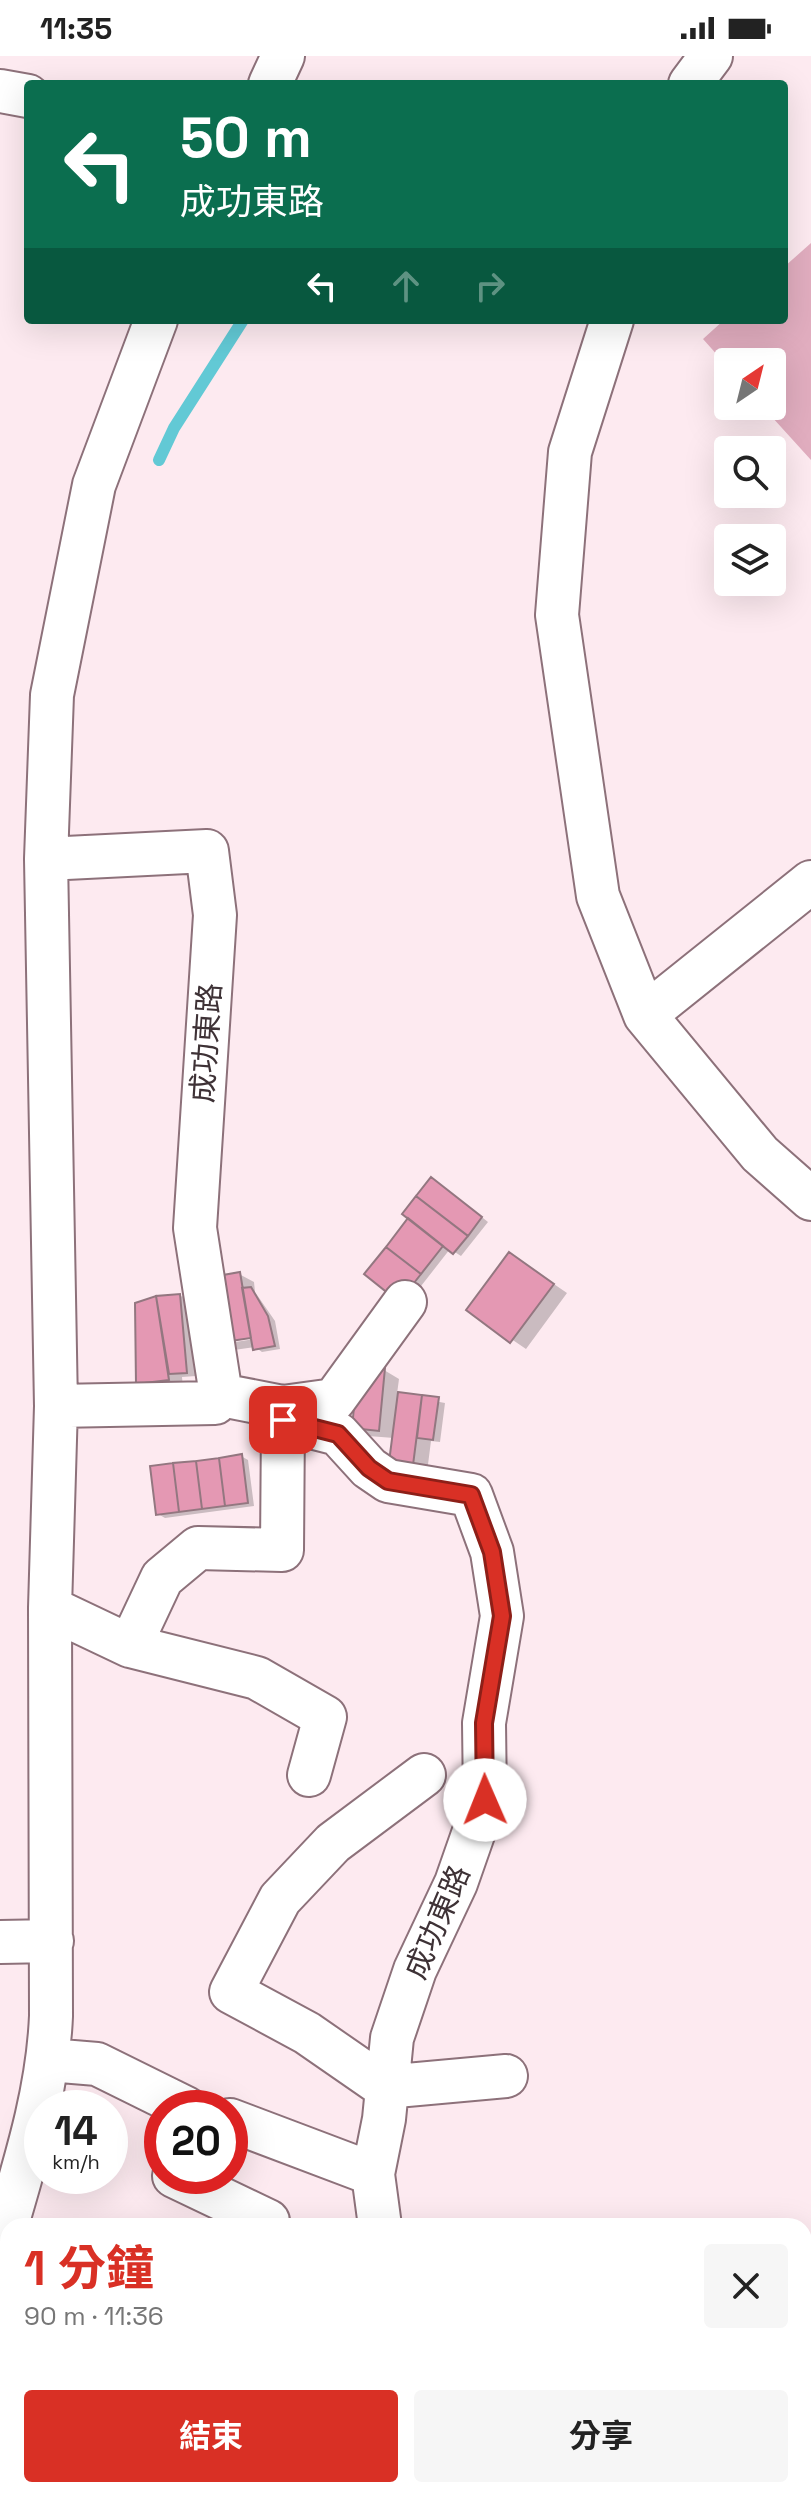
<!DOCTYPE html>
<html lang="zh-TW">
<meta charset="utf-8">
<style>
:root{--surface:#fff;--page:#f6f6f6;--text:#222;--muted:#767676;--accent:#d93025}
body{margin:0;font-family:"Space Grotesk","Noto Sans TC",sans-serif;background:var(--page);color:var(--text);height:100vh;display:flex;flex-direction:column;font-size:30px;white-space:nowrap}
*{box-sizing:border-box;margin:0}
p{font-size:26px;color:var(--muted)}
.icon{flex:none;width:44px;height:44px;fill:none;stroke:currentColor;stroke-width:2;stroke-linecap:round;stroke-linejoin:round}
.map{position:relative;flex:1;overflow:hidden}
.panel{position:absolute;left:0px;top:2162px;width:812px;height:280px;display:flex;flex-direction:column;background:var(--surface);border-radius:24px 24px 0 0;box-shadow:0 8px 32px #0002}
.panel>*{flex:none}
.guide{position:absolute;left:24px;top:24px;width:764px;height:244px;border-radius:8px;box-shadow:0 8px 32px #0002;background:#0b6e4f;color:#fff;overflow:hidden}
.needle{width:52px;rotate:35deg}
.fabs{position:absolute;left:714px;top:292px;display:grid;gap:16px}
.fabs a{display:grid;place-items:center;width:72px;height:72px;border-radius:8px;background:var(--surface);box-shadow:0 8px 32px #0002;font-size:40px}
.speed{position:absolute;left:24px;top:2034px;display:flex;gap:16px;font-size:40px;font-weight:700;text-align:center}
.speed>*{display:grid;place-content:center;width:104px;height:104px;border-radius:50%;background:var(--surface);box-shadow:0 8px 32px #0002;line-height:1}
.speed small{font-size:20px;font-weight:400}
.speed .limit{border:12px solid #d22;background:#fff;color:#111}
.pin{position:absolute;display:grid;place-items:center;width:68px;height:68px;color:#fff;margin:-34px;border-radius:16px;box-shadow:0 4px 12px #0006}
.me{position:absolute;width:88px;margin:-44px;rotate:359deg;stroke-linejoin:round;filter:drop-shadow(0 0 6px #0008)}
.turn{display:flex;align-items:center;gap:28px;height:168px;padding:0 24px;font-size:36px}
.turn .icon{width:104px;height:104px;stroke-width:2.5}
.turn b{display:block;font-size:56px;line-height:68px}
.lanes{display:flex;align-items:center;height:76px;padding:0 24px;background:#0003;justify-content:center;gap:40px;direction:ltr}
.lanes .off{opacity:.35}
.round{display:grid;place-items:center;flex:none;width:84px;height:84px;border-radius:8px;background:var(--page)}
.overview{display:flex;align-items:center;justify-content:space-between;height:136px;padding:0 24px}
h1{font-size:48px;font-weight:700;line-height:60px;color:var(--accent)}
.primary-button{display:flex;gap:16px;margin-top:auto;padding:16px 24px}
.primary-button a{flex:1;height:92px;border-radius:8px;background:var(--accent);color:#fff;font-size:32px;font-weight:700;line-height:92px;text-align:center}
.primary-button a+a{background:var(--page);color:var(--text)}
.status{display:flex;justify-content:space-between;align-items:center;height:56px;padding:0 40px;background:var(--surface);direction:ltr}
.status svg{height:22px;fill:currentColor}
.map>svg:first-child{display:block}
.green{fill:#e1adbf}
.shadow{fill:#0003;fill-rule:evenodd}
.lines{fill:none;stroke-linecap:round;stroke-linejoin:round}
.stream{stroke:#62c9d5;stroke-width:12}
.building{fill:#e498b3;stroke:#937780;stroke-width:2}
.minor-casing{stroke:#8d717a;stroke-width:46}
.minor{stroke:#fff;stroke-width:42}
.route-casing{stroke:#8d1f18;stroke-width:20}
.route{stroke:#d93025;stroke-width:14}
.labels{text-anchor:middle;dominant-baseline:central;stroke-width:6;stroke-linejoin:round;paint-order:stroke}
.street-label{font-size:30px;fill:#3e3236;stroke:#fff}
</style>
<div class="status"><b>11:35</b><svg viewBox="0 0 49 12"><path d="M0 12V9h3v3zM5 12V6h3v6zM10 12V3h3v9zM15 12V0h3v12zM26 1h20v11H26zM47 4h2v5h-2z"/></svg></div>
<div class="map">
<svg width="811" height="2442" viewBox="0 0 811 2442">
<rect width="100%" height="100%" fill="#fdeaf0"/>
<path class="green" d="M811 187V404L762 350H772V306H728V311L703 283 724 264H784V211Z"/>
<path class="shadow" d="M439 1127 488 1166 461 1200 450 1193 407 1248Z
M510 1198 567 1237 526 1293 469 1254Z
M239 1218 254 1226 255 1236 275 1265 280 1293 262 1296 255 1291 234 1294 211 1329 196 1320 182 1321 183 1332 138 1327 137 1248 157 1242 203 1239ZM260 1278 261 1282 229 1287V1283Z
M384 1314 399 1323 397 1338 445 1347 440 1386 431 1385 426 1424 404 1421 394 1382 368 1380 354 1371Z
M241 1400 248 1404 254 1450 165 1462 158 1458Z"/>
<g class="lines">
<path class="stream" d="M159 404 174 372 243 264"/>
</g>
<path class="building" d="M431 1121 482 1161 468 1180 416 1140Z
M416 1140 468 1180 453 1198 402 1158Z
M408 1162 443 1190 421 1218 386 1191Z
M386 1191 421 1218 399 1246 364 1218Z
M509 1196 554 1228 510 1287 466 1254Z
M240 1216 251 1282 217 1287 206 1222Z
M251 1231 268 1260 275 1290 253 1294 242 1232Z
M180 1238 187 1317 169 1318 156 1240Z
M156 1240 169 1324 136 1328 135 1247Z
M358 1309 385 1312 379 1375 352 1372Z
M398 1336 422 1339 412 1417 388 1414Z
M422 1339 439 1341 433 1384 417 1382Z
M242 1398 248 1447 225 1450 219 1402Z
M219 1402 225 1450 202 1453 196 1405Z
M196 1405 202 1453 179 1456 173 1407Z
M173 1407 179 1456 156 1459 150 1410Z"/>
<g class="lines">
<defs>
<path id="minor" d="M270 28 283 0
M690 28 711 0
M0 35 28 40
M612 264 570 396 557 559 598 840 645 959 760 1098 811 1143
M46 803 207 795 215 859 195 1172 221 1339 283 1351V1364L338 1378 369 1412 388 1425 471 1439 492 1496 502 1560 484 1667 485 1744 456 1827 415 1914 392 1982 384 2063 373 2118 230 2064
M645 959 811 826
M56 1350 215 1347 221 1339
M283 1351 334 1344 405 1246
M50 1552 130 1590 257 1622 325 1661 309 1719
M130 1590 162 1522 198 1492 282 1494 283 1364
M424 1719 333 1787 280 1843 231 1936 307 1977 385 2031 506 2020
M0 1886 52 1885
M49 2004 97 2008 186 2052
M373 2118 380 2170
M174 2120 268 2165V2170
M0 2180 8 2165C28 2097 48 2031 51 1960L50 1552 56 1350 46 803 52 639 94 429 156 264
M804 2255 811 2253
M312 2434 315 2442
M578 2434 580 2442
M169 2442 194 2434"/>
</defs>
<use href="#minor" class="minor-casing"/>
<use href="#minor" class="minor"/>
</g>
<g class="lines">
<defs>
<path id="route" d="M283 1364 338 1378 369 1412 388 1425 471 1439 492 1496 502 1560 484 1667 485 1744"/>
</defs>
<use href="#route" class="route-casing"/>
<use href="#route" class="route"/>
</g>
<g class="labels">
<g class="street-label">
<text transform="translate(206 987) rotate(-86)">成功東路</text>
<text transform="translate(437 1866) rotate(-67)">成功東路</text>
</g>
</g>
</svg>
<div class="fabs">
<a><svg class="needle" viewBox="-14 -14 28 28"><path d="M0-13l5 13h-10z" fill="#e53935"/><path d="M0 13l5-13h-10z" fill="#767676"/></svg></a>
<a><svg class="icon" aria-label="search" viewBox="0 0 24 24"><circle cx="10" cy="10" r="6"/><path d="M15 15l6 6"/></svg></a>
<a><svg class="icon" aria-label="layers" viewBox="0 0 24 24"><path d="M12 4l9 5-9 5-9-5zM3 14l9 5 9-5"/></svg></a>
</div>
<div class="speed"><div>14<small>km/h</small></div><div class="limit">20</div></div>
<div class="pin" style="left:283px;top:1364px;background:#d93025"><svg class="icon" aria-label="arrive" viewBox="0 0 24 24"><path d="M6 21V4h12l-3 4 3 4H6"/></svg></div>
<svg class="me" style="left:485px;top:1744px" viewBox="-20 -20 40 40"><circle r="19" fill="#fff"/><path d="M0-13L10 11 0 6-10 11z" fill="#d93025"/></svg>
<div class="guide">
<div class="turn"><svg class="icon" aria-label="left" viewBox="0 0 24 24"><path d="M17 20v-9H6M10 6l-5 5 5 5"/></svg><div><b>50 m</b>成功東路</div></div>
<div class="lanes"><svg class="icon" aria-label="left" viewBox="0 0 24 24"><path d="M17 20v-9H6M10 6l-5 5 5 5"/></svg><svg class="icon off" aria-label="ahead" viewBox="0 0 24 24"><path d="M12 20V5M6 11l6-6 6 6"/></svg><svg class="icon off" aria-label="right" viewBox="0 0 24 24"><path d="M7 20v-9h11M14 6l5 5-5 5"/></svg></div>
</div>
<section class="panel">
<div class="overview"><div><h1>1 分鐘</h1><p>90 m · 11:36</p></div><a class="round"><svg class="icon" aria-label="close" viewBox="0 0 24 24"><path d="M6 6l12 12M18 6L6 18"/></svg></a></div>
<div class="primary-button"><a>結束</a><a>分享</a></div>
</section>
</div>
